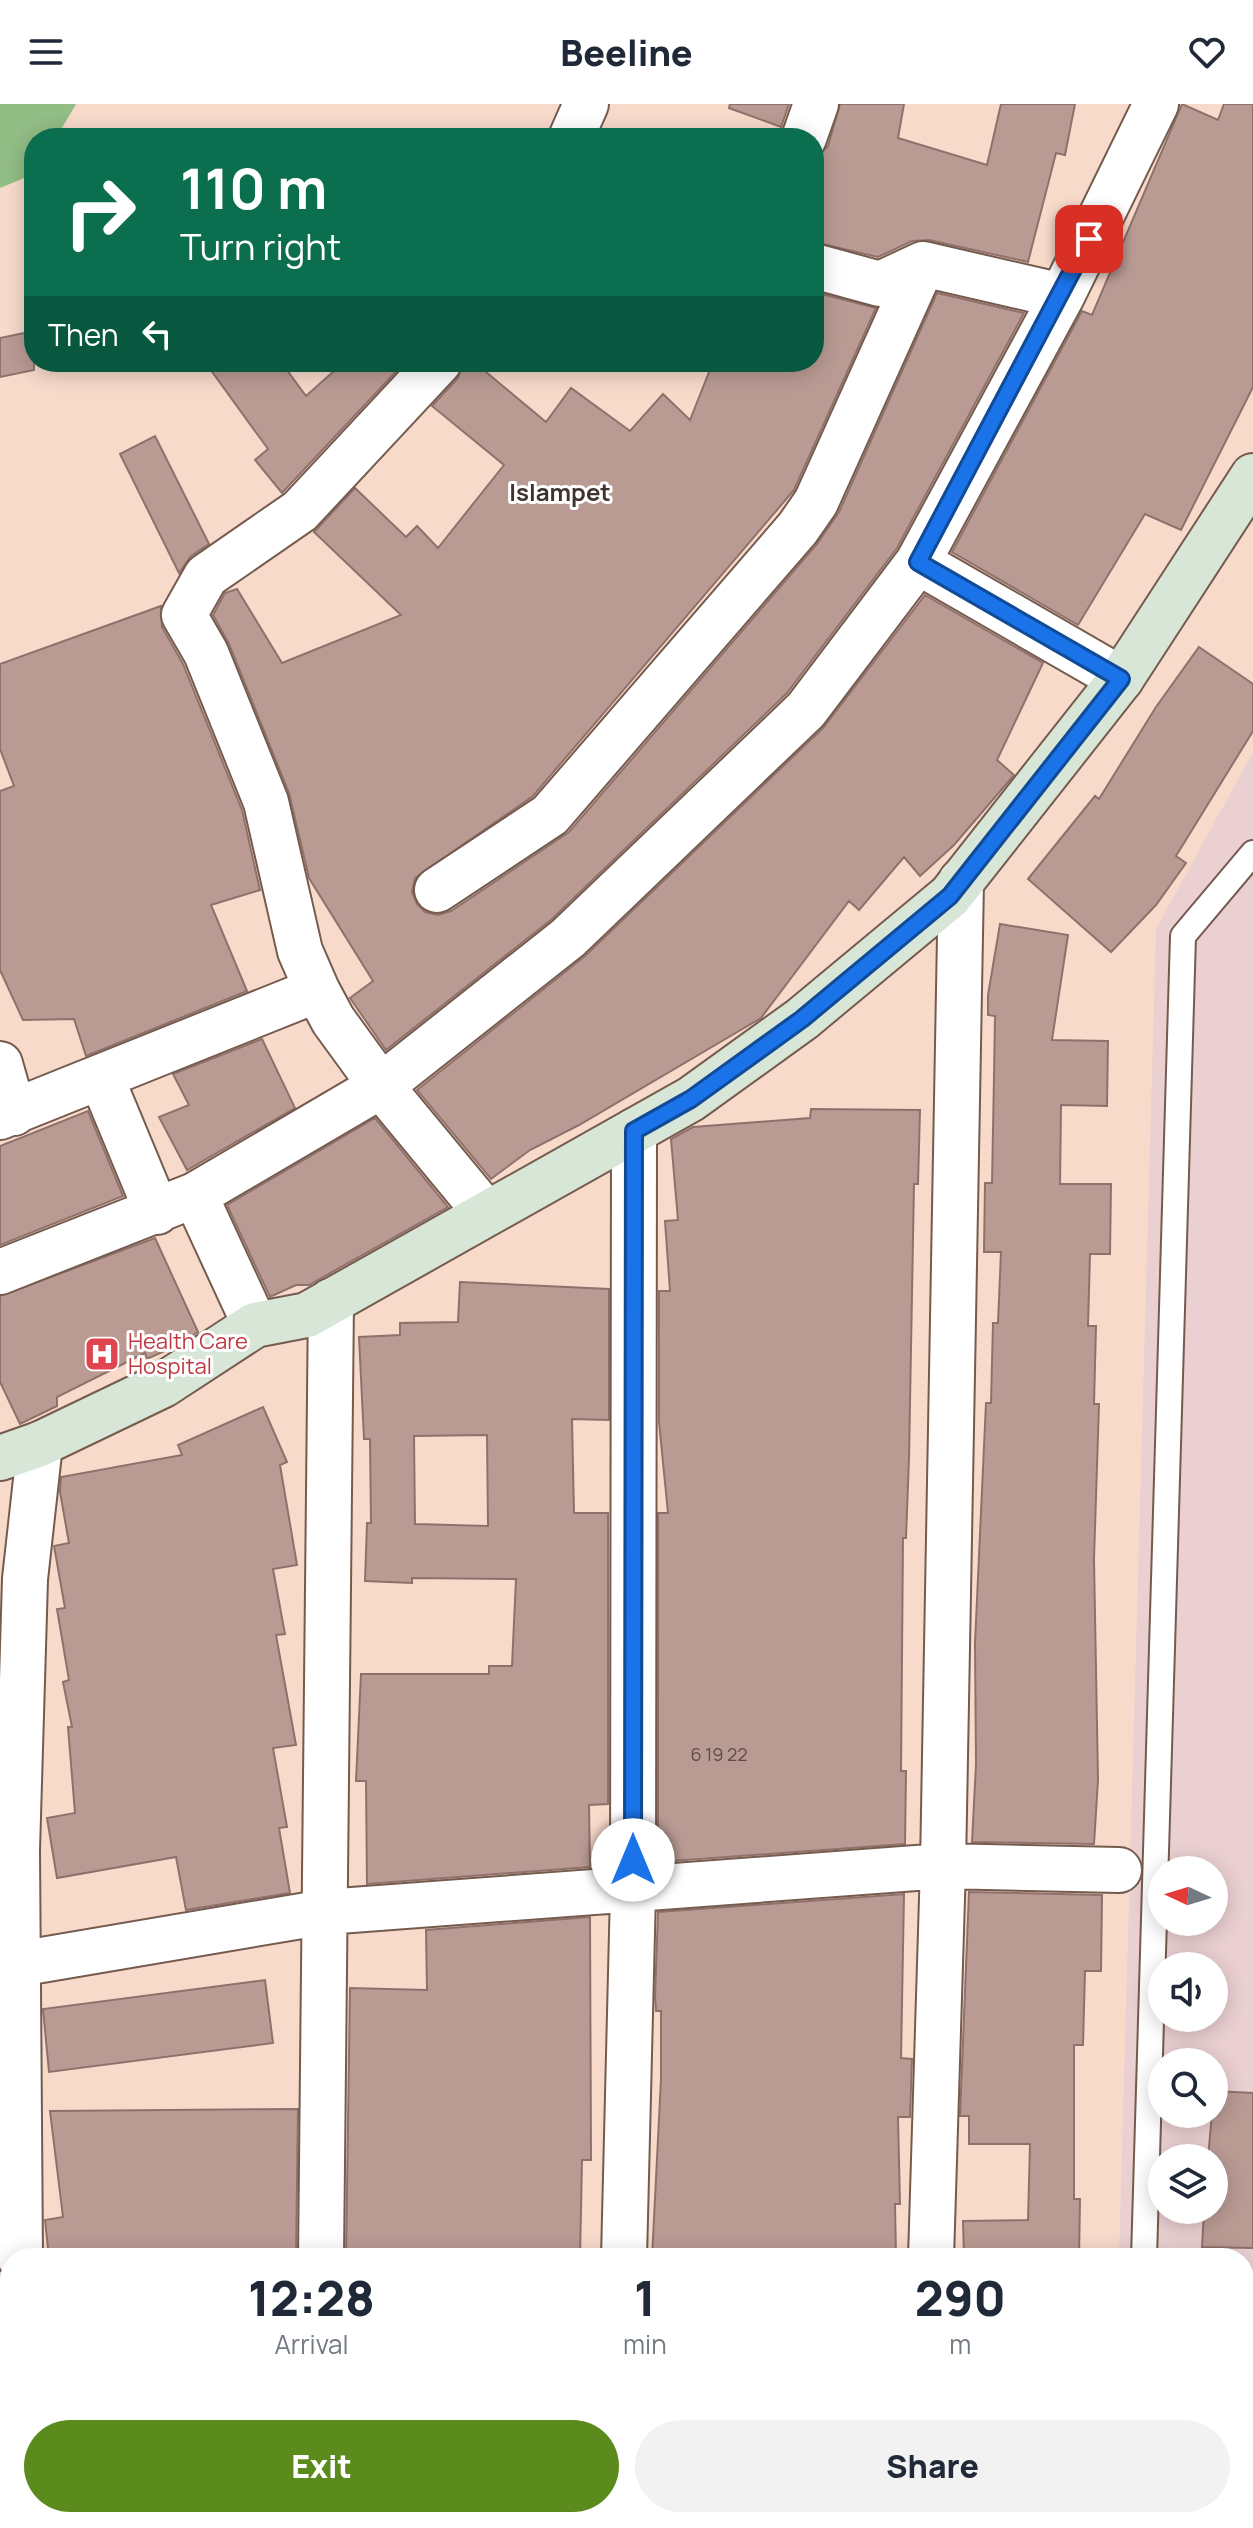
<!DOCTYPE html>
<style>
:root{--surface:#fff;--page:#f2f2f3;--text:#1f2937;--muted:#747a83;--accent:#5c8b1d}
body{margin:0;font-family:Manrope,sans-serif;background:var(--page);color:var(--text);height:100vh;display:flex;flex-direction:column;font-size:30px;white-space:nowrap}
*{box-sizing:border-box;margin:0}
p{font-size:26px;color:var(--muted)}
.icon{flex:none;width:44px;height:44px;fill:none;stroke:currentColor;stroke-width:2;stroke-linecap:round;stroke-linejoin:round}
.map{position:relative;flex:1;overflow:hidden}
.side{position:absolute;left:0px;top:2144px;width:1254px;height:280px;display:flex;flex-direction:column;background:var(--surface);border-radius:32px 32px 0 0;box-shadow:0 4px 20px #0003}
.side>*{flex:none}
.guide{position:absolute;left:24px;top:24px;width:800px;height:244px;border-radius:32px;box-shadow:0 4px 20px #0003;background:#0b6e4f;color:#fff;overflow:hidden}
.needle{width:52px;rotate:274deg}
.fabs{position:absolute;left:1148px;top:1752px;display:grid;gap:16px}
.fabs a{display:grid;place-items:center;width:80px;height:80px;border-radius:50%;background:var(--surface);box-shadow:0 4px 20px #0003;font-size:40px}
.pin{position:absolute;display:grid;place-items:center;width:68px;height:68px;color:#fff;margin:-34px;border-radius:16px;box-shadow:0 4px 12px #0006}
.me{position:absolute;width:88px;margin:-44px;rotate:0deg;stroke-linejoin:round;filter:drop-shadow(0 0 6px #0008)}
.turn{display:flex;align-items:center;gap:28px;height:168px;padding:0 24px;font-size:36px}
.turn .icon{width:104px;height:104px;stroke-width:2.5}
.turn b{display:block;font-size:56px;line-height:68px}
.then{display:flex;align-items:center;height:76px;padding:0 24px;background:#0003;gap:16px;font-size:30px}
.eta{display:flex;justify-content:space-evenly;align-items:center;height:136px;text-align:center}
.eta b{font-size:48px;font-weight:800;line-height:56px}
.action{display:flex;gap:16px;margin-top:auto;padding:16px 24px}
.action a{flex:1;height:92px;border-radius:48px;background:var(--accent);color:#fff;font-size:32px;font-weight:800;line-height:92px;text-align:center}
.action a+a{background:var(--page);color:var(--text)}
header{display:flex;justify-content:space-between;align-items:center;height:104px;padding:0 24px;background:var(--surface);font-size:36px;font-weight:800}
.map>svg:first-child{display:block}
.education{fill:#ebd0d2;fill-rule:evenodd}
.green{fill:#92bd85}
.building{fill:#ba9b94;stroke:#8f716b;stroke-width:2;fill-rule:evenodd}
.lines{fill:none;stroke-linecap:round;stroke-linejoin:round}
.lane-casing{stroke:#745b4e;stroke-width:28}
.street-casing{stroke:#745b4e;stroke-width:48}
.secondary-casing{stroke:#745b4e;stroke-width:48}
.lane{stroke:#fff;stroke-width:24}
.street{stroke:#fff;stroke-width:44}
.secondary{stroke:#d7e6d6;stroke-width:44}
.route-casing{stroke:#114b97;stroke-width:20}
.route{stroke:#1a73e8;stroke-width:14}
.labels{text-anchor:middle;dominant-baseline:central;stroke-width:6;stroke-linejoin:round;paint-order:stroke}
.number-label{font-size:18px;fill:#5d4d47}
.health-label{font-size:22px;fill:#be3a42;stroke:#fff;text-anchor:start}
.neighbourhood-label{font-size:24px;font-weight:bold;fill:#3e332d;stroke:#fff}
</style>
<header><svg class="icon" aria-label="menu" viewBox="0 0 24 24"><path d="M4 6h16M4 12h16M4 18h16"/></svg>Beeline<svg class="icon" aria-label="heart" viewBox="0 0 24 24"><path d="M12 20l-8-8c-3-5 5-10 8-4 3-6 11-1 8 4z"/></svg></header>
<div class="map">
<svg width="1253" height="2424" viewBox="0 0 1253 2424">
<rect width="100%" height="100%" fill="#f8dacb"/>
<path class="education" d="M1253 648V2382L1244 2381V2154H1119L1156 825ZM1162 1766H1214V1818H1162ZM1162 1862H1214V1914H1162ZM1162 1958H1214V2010H1162ZM1162 2054H1214V2106H1162Z"/>
<path class="green" d="M0 0H76L56 34H34V70L0 84Z"/>
<path class="building" d="M730 0H789L781 23 729 4Z
M840 0H904L898 34 987 61 1001 0H1075L1065 51 1056 49 1028 158 929 136 912 137 878 153 814 138V56L828 42Z
M1182 0 1218 16 1224 0H1253V283L1181 426 1145 410 1078 521 952 448 1082 207 1092 211Z
M814 188 876 204 794 386 533 692 415 774 412 788 417 800 425 808 438 811 451 807 569 728 817 440 839 408 937 189 1024 209 897 444 787 589 552 815 386 946 350 894 373 877 309 774 289 689 229 540 213 511 225 489 237 485 282 559 401 511 314 428 355 384 406 433 417 422 438 444 504 361 432 302 458 274 463 258H474L546 318 571 284 630 327 663 290 690 316 713 258H814Z
M34 227V266L0 273V234Z
M205 258H281L306 292 344 258H405L282 389 255 356 268 345Z
M155 332 209 440 191 452 179 469 120 350Z
M925 491 1043 559 997 656 1014 671 954 741 920 772 904 753 859 806 849 797 761 914 579 1021 530 1046 491 1075 417 986 585 852 823 624Z
M161 502 162 523 183 560 242 706 260 786 211 801 247 887 86 952 74 915 23 916 0 866V687L14 682 0 645V560Z
M1199 543 1253 580V627L1176 752 1186 759 1156 801 1111 848 1028 775 1095 692 1099 695 1156 603Z
M1000 820 1068 831 1052 936 1108 937 1107 1002 1061 1001 1060 1080H1111L1110 1150H1090L1088 1222H1096L1094 1300H1099L1094 1455 1098 1676 1094 1740 972 1738 976 1660 975 1539 986 1299H991L993 1219H998L1001 1148H984L985 1079H992L994 973 995 912 988 911V891Z
M262 935 295 1004 187 1066 159 1013 189 1001 173 970Z
M811 1005 920 1006 918 1080H914L909 1354 906 1434H903L901 1667H906L905 1740 658 1758V1409H668L659 1318V1187H670L665 1117 678 1116 671 1035 693 1023 810 1014Z
M88 1007 123 1092 0 1141V1042Z
M375 1014 448 1103 309 1181H296L270 1193 227 1101Z
M155 1134 198 1228 180 1240 147 1255 145 1249 57 1293V1302L20 1320 0 1278V1192Z
M460 1178 609 1185V1316L572 1315 574 1409H608V1700L589 1701 590 1763 367 1780 366 1677H356L361 1570H489V1562H512L516 1475 412 1474V1479L365 1477 367 1419H371L370 1335H364L359 1233 400 1231V1219L458 1218ZM487 1331 488 1422 415 1420 414 1332Z
M263 1303 287 1358 280 1361 297 1461 273 1465 285 1530 276 1531 296 1641 273 1644 287 1723 279 1724 290 1789 186 1806 176 1753 57 1774 47 1714 75 1709 68 1623H72L63 1578 69 1576 57 1505 65 1504 54 1442 69 1439 60 1388 61 1373 182 1351 178 1341Z
M969 1788 1102 1791 1101 1867H1085L1083 1941H1074V2095H1080L1079 2154H964L963 2117 1028 2116 1030 2040H969V2012H960Z
M904 1790 901 1954 912 1955 910 2013H898L900 2100H895L896 2154H652L661 1975V1907H656L655 1893 658 1808Z
M590 1813 591 2056H582L580 2154H346L350 1884 427 1886 426 1826Z
M265 1876 273 1939 49 1968 43 1905Z
M1214 1987 1253 1989V2144L1202 2143 1204 2106H1214V2054H1208Z
M298 2005 296 2154H49L45 2116 63 2113 50 2007Z"/>
<g class="lines">
<defs>
<path id="lane" d="M1144 2154 1183 832 1253 749"/>
<path id="street" d="M571 34 586 0
M804 34 816 0
M814 162 880 180 923 160 1062 192
M439 258 300 407 206 472 184 511 206 549 266 698 300 847 317 886 333 916 381 982 486 1109
M918 458 1121 575
M437 786 550 711 798 424 816 398 923 160
M0 960 14 1009
M101 973 157 1108
M0 1013 317 886
M195 1091 255 1221
M0 1168 195 1091 381 982 568 834 806 606 918 458 1062 192 1156 0
M0 1863 325 1808 943 1762 1119 1766
M20 2154 17 1746 25 1475 40 1340
M321 2154 331 1197
M624 2154 633 1788 634 1027
M931 2154 943 1762 961 777
M0 2293 10 2292
M20 2414V2424
M317 2424V2414
M617 2424 618 2414"/>
<path id="secondary" d="M0 1354 40 1340 163 1281 255 1221 307 1211 691 995 802 915 950 792 1121 575 1253 372
M789 2424 983 2418H1253"/>
</defs>
<use href="#lane" class="lane-casing"/>
<use href="#street" class="street-casing"/>
<use href="#secondary" class="secondary-casing"/>
<use href="#lane" class="lane"/>
<use href="#street" class="street"/>
<use href="#secondary" class="secondary"/>
</g>
<g class="lines">
<defs>
<path id="route" d="M633 1756 634 1027 691 995 802 915 950 792 1121 575 918 458 1089 135"/>
</defs>
<use href="#route" class="route-casing"/>
<use href="#route" class="route"/>
</g>
<defs>
<symbol id="hospital-square" viewBox="-11 -11 22 22"><rect x="-9" y="-9" width="18" height="18" rx="4" fill="#e0444e" stroke="#fff"/><path d="M-5-5h3v3.5h4V-5h3V5h-3V1.5h-4V5h-3Z" fill="#fff"/></symbol>
</defs>
<g fill-rule="evenodd">
<use href="#hospital-square" x="82" y="1230" width="40" height="40"/>
</g>
<g class="labels">
<g class="number-label">
<text x="719" y="1650">6 19 22</text>
</g>
<g class="health-label">
<text x="128" y="1237">Health Care<tspan x="128" dy="25">Hospital</tspan></text>
</g>
<g class="neighbourhood-label">
<text x="560" y="387">Islampet</text>
</g>
</g>
</svg>
<div class="fabs">
<a><svg class="needle" viewBox="-14 -14 28 28"><path d="M0-13l5 13h-10z" fill="#e53935"/><path d="M0 13l5-13h-10z" fill="#747a83"/></svg></a>
<a><svg class="icon" aria-label="sound" viewBox="0 0 24 24"><path d="M4 9h4l5-4v14l-5-4H4zM17 9q2 3 0 6"/></svg></a>
<a><svg class="icon" aria-label="search" viewBox="0 0 24 24"><circle cx="10" cy="10" r="6"/><path d="M15 15l6 6"/></svg></a>
<a><svg class="icon" aria-label="layers" viewBox="0 0 24 24"><path d="M12 4l9 5-9 5-9-5zM3 14l9 5 9-5"/></svg></a>
</div>
<div class="pin" style="left:1089px;top:135px;background:#d93025"><svg class="icon" aria-label="arrive" viewBox="0 0 24 24"><path d="M6 21V4h12l-3 4 3 4H6"/></svg></div>
<svg class="me" style="left:633px;top:1756px" viewBox="-20 -20 40 40"><circle r="19" fill="#fff"/><path d="M0-13L10 11 0 6-10 11z" fill="#1a73e8"/></svg>
<div class="guide">
<div class="turn"><svg class="icon" aria-label="right" viewBox="0 0 24 24"><path d="M7 20v-9h11M14 6l5 5-5 5"/></svg><div><b>110 m</b>Turn right</div></div>
<div class="then">Then<svg class="icon" aria-label="left" viewBox="0 0 24 24"><path d="M17 20v-9H6M10 6l-5 5 5 5"/></svg></div>
</div>
<section class="side">
<div class="eta">
<div><b>12:28</b><p>Arrival</p></div>
<div><b>1</b><p>min</p></div>
<div><b>290</b><p>m</p></div>
</div>
<div class="action"><a>Exit</a><a>Share</a></div>
</section>
</div>
